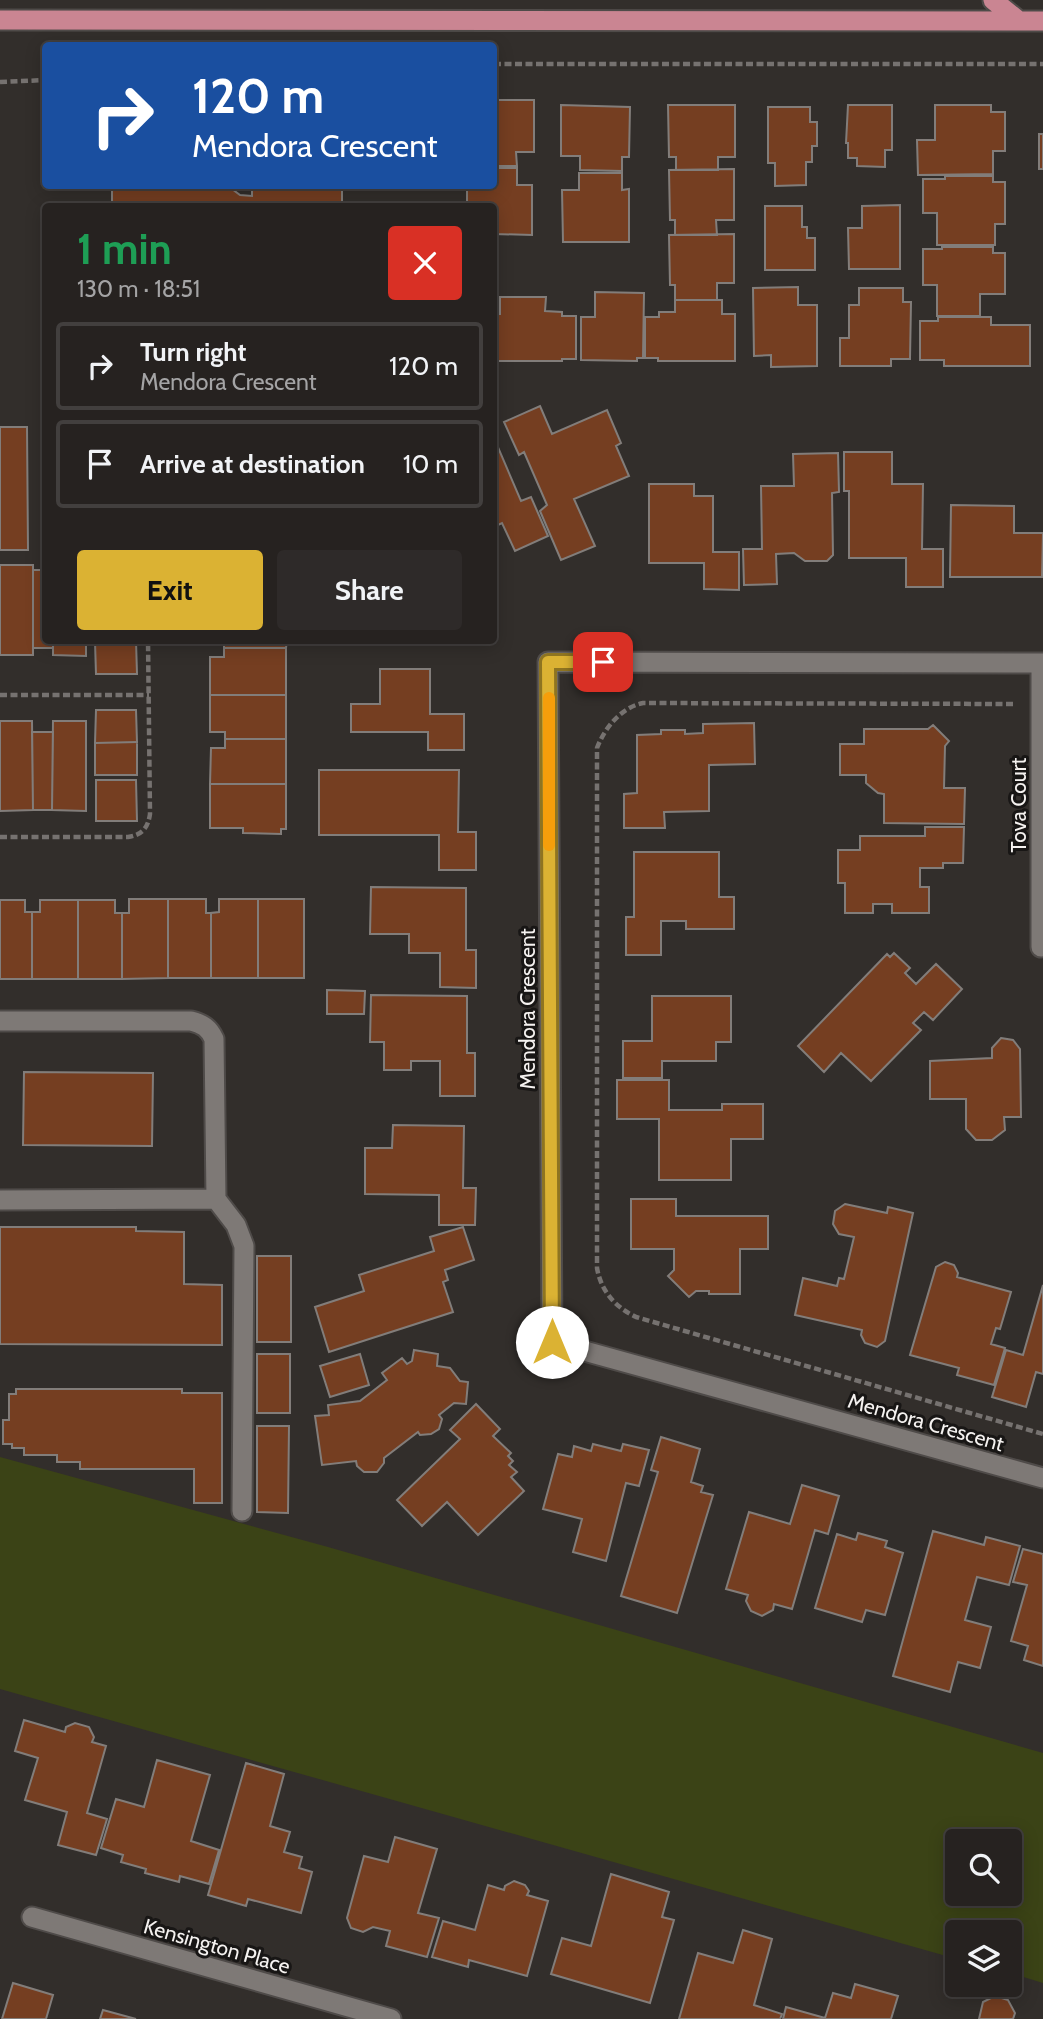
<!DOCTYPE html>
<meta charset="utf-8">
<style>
:root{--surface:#262220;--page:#2e2a29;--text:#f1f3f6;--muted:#a4a4a5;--line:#423f3e;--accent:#dbb233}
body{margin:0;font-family:Cabin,sans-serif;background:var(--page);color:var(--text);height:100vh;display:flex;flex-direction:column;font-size:26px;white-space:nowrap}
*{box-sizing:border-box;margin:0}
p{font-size:23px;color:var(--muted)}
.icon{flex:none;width:38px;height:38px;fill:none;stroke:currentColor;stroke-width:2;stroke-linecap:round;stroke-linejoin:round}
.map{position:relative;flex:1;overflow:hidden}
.panel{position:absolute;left:42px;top:203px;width:455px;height:441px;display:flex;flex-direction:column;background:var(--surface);border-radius:7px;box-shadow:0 4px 18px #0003,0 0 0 2px var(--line)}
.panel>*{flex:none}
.top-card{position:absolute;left:42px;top:42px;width:455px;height:147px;border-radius:7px;box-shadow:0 4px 18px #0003,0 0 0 2px var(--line);background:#1a4fa0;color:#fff;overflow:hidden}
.buttons{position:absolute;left:945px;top:1829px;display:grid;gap:14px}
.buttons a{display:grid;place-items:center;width:77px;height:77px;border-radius:7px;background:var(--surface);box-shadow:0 4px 18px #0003,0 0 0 2px var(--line);font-size:35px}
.pin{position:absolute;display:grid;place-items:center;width:60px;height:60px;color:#fff;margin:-30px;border-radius:14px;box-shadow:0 4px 10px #0006}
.me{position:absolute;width:77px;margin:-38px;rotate:0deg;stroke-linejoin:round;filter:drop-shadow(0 0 5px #0008)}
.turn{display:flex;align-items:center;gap:24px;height:147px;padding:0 35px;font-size:32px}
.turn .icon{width:91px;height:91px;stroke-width:2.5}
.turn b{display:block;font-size:49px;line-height:60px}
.round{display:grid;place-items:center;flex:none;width:74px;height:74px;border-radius:7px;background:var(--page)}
.headline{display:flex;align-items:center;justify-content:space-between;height:119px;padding:0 35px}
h1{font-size:42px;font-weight:700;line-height:52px;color:#1e9e55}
.action{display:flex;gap:14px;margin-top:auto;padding:14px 35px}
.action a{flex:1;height:80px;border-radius:7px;background:var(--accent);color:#111;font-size:28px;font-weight:700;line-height:80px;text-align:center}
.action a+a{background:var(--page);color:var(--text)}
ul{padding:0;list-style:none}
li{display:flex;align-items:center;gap:21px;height:88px;margin:0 14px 10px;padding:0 21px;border:4px solid var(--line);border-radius:7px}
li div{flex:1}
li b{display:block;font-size:26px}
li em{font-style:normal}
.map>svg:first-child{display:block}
.green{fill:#3b4316;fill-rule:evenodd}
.building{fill:#753e21;stroke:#827d7a;stroke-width:2}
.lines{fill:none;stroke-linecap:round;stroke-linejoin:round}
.service-casing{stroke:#4f4b49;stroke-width:23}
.minor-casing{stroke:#4f4b49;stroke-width:23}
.primary-casing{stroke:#4f4b49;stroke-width:23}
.path{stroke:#767270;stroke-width:4.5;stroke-dasharray:7 3.5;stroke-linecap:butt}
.service{stroke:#7e7976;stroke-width:19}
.minor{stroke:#7e7976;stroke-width:19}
.primary{stroke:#ca8592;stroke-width:19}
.route-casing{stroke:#8e7421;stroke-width:18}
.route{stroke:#dbb233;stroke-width:12}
.slow{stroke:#f59e0b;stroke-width:12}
.labels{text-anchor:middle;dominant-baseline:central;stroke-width:6;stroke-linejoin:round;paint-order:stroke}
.street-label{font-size:21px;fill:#f5f2f0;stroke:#181615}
</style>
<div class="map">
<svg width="1043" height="2019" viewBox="0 0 1043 2019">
<rect width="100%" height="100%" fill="#322e2b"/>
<path class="green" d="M0 1457 328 1547 1043 1753V1983L1010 1973V1932H957V1959L0 1689ZM957 1841H1010V1894H957Z"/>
<path class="building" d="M494 100H534V152H516L517 166H494Z
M561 105 630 107 629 157H622V171L580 170V156H561Z
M668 105H735V157H718V170H676V157H669Z
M848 105H892V150H885V167L857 166V158H848V143H846Z
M935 105H991V112H1005V151H993V174L918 175 917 140H935Z
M768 107H810V122H817V146H812V162H806V185L775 186V163H768Z
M1039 134H1043V169H1039Z
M494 168H517V185H532V235L494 234V206H467V186H494Z
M734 169V220H716L717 235H675V220H670L669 170Z
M579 173H622V190L629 189V242H563L562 190H579Z
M945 176H993V182H1005V224H995V245H937V213H923V179H945Z
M112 186H228L240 195 252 196V186H342V206H112Z
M900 205V269H849L848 228H862V206Z
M765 206H802V227H807V238H815V270H765Z
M734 234V283H717V300H675V285H670L669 235Z
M942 247H993V253H1005V294H980V316H937V285H923V249H942Z
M494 275H498L497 310H494Z
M798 287V305H817V366L771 367V355L754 356 753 288Z
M859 288H903V302H911L910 359H891V366H840V338H849V305H859Z
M595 292 644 293 643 358H637V361L581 360V317H595Z
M500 297H546L545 311 562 312V316H576V359H562V361H494V314H500Z
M675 300H722V314H735V361H658V358H645V317H659V312H675Z
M938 317H991V325H1030V366H944V360H920V321H938Z
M540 406 552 434 607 410 621 443 616 446 629 476 574 499 595 546 561 560 540 511 547 505 524 452 519 455 504 422Z
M0 427H27L28 550H0Z
M494 438 521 501 531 497 548 536 515 551 502 523 494 527Z
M844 452H892V484H923L922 549H943V587H906V558H849V491H844Z
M838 453 839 492 832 493 833 555 827 561H805L794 553 776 554 777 584 744 585 743 549H762L761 486H794L793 454Z
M649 484H694V496H713V552H739V590L704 589V563H649Z
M951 505 1014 506V533H1043L1042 577H950Z
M0 565H33V655H0Z
M33 570H46V640H53V648H33Z
M53 640H86V656L53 655Z
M224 640H287L286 648H224Z
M136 641 137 674H96L95 642Z
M224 648H286V695H210V657H224Z
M380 669H430V714H464V750H428V732H351V704H380Z
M210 695H286V739H225V732H210Z
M96 710H136L137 742 95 743Z
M0 721H32L33 810 0 811Z
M53 721H86V811L52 810Z
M754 723 755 764 709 765V811L664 812 665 828H624V794L637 793V735L661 734V730H685V734L703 733V724Z
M933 725 949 741 945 746 944 788H965L964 824 884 823V794L878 793 866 783V775H840V744H864V729H928Z
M32 732H53L52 810H33Z
M225 739H286V784H210L211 748H225Z
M137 742V775H95V743Z
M319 770H459L458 832H476V870H439V835H319Z
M96 780H136L137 821H96Z
M210 784H286V829H281V834L243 833V828H210Z
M925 827H964L963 863H943V868H920V887H929V913H892V904H873V913H845V883H838V850H860V836H925Z
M634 852H719V897H734V929H686V921H661V955H626V917H634Z
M371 887 466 888V950H476V988L440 987V953H409V934H370Z
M129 899H168V978L122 979V913H129Z
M168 899H206V913H211V978H168Z
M219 899H258V978H211V913L219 912Z
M258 899H304V978H258Z
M0 900H25V912H32V979H0Z
M40 900H78V979H32V912H40Z
M78 900H115V913H122V979H78Z
M894 953 910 968 905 973 916 984 936 964 962 989 933 1020 924 1012 913 1023 921 1030 871 1081 841 1053 824 1072 798 1046 887 954 890 957Z
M327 990 365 991 364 1014H327Z
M371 995 467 996V1053H475V1096H440V1061H411V1070H384V1042H370Z
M652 996H731V1042H716V1061H662V1078H623V1041H652Z
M1001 1038 1013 1040 1020 1049 1021 1117H1004L1005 1130 992 1140H976L966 1129V1099H930V1061L992 1058V1048Z
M24 1072 153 1073 152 1146 23 1145Z
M617 1080H669V1110H722V1104H763V1139H731V1180H659V1119H617Z
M393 1125 464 1126 463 1188H476L475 1225H439V1195L365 1194V1148H392Z
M631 1199H676V1216H768V1249H740V1294H709V1291H696L689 1297 668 1276 674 1270V1249H631Z
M845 1204 887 1213 888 1207 913 1213 885 1341 877 1347 865 1343 861 1335 862 1330 795 1315 803 1278 837 1286 839 1278 844 1279 854 1237 839 1234 833 1224 835 1211Z
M0 1227H136V1231L184 1232V1284L222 1285V1345L0 1344Z
M463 1227 474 1260 445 1270 448 1280 443 1282 453 1312 329 1352 315 1307 364 1291 359 1275 434 1251 430 1237Z
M257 1256H291V1342H257Z
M945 1262 954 1265 958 1273 957 1277 1011 1292 1000 1329 996 1328 991 1344 1005 1348 994 1385 957 1375 959 1368 910 1355 936 1267Z
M1043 1285V1374L1036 1372 1026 1407 992 1397 1006 1350 1023 1355Z
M414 1350 438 1354 437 1366 450 1368 460 1381 468 1382 466 1404 454 1403 439 1415 442 1419 439 1429 431 1434 420 1435 418 1432 384 1458V1463L377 1472H364L357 1466 356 1461 322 1465 315 1416 329 1415 328 1405 360 1401 387 1380 382 1373 402 1358 407 1364 412 1361Z
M257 1354H290V1413H257Z
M360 1354 369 1385 330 1397 320 1366Z
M16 1389H182V1393H222V1503H194V1469H80V1462H57V1455H24V1448H12V1444H3V1420H9V1394H16Z
M476 1404 500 1429 493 1436 511 1453 508 1456 513 1461 509 1465 517 1472 511 1477 524 1491 478 1535 447 1502 422 1526 397 1500 460 1439 450 1430Z
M257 1426H289L288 1513 257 1512Z
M661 1437 700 1449 691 1482 703 1486 701 1492 713 1495 677 1613 621 1596 658 1472 651 1470Z
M593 1444 621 1451 623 1444 649 1450 639 1486 626 1483 606 1561 573 1552 582 1519 543 1509 558 1454 572 1457 574 1446 591 1451Z
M802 1485 839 1496 828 1534 815 1530 792 1609 774 1604 773 1610 762 1616 751 1611 746 1601 748 1595 726 1589 749 1512 790 1524Z
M933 1531 984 1545 986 1537 1020 1546 1009 1585 977 1577 965 1620 991 1627 980 1668 958 1662 950 1692 893 1676Z
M858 1533 887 1541 885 1547 903 1553 885 1615 866 1610 862 1622 815 1608 837 1534 856 1540Z
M1023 1549 1043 1554V1666L1024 1660 1028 1646 1011 1641 1027 1585 1013 1582Z
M24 1720 65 1732 66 1727 75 1723 89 1727 94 1737 92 1742 106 1746 87 1813 107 1819 96 1855 58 1845 67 1812 25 1800 38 1758 15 1751Z
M157 1760 210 1775 191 1841 219 1850 209 1884 180 1876 179 1882 145 1873 146 1869 121 1862 123 1855 101 1848 116 1799 144 1807Z
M246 1763 284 1774 270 1826 290 1832 284 1852 302 1857 299 1868 312 1872 301 1913 248 1899 246 1906 208 1895Z
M395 1837 437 1849 418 1913 439 1918 427 1957 386 1946 390 1931 373 1927 363 1932 351 1928 347 1918 364 1856 388 1862Z
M611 1874 669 1892 662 1917 674 1920 650 2003 551 1974 562 1938 591 1946Z
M514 1881 525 1885 529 1891 527 1895 548 1901 527 1976 469 1960 468 1967 432 1957 443 1921 475 1930 488 1885 504 1890 505 1886Z
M743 1930 772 1939 754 2005 782 2014 780 2019H679L698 1953 733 1963Z
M13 1983 53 1995 46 2019H2Z
M855 1984 898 1996 891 2019H783L786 2007 825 2018 833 1993 851 1998Z
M995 1996 1008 2000 1015 2013 1013 2019H979L983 2002Z
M103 2010 136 2019H100Z"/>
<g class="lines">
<defs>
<path id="service" d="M0 1021H191C203 1024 209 1028 214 1039L216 1199 236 1225 244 1246 242 1511
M0 1200 216 1199"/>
<path id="minor" d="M1041 663V947
M1043 663 548 662 552 1342 1043 1478
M32 1917 391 2019"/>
<path id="primary" d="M993 0 1019 21
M0 20 1043 21"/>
</defs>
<use href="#service" class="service-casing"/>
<use href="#minor" class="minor-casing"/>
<use href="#primary" class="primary-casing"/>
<path class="path" d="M494 64H1043
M0 82 46 80
M0 695H149
M1013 704 643 703C622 707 605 727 597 748V1268C601 1291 615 1307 636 1317L1043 1434
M0 837H128C142 835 148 828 150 814L148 640"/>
<use href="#service" class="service"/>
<use href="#minor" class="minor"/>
<use href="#primary" class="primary"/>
</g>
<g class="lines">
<defs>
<path id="route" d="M552 1342 548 662H603"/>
</defs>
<use href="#route" class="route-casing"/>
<use href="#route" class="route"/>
<path class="slow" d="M549 698V845"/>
</g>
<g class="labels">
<g class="street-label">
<text transform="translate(1018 805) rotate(-90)">Tova Court</text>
<text transform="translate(527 1009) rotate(-90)">Mendora Crescent</text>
<text transform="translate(926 1422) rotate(16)">Mendora Crescent</text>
<text transform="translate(217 1946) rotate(16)">Kensington Place</text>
</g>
</g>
</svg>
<div class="buttons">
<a><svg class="icon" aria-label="search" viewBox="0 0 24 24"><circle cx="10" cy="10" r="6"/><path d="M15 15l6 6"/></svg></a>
<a><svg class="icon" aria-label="layers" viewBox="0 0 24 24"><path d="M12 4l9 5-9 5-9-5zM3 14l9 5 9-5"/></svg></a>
</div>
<div class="pin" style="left:603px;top:662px;background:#d93025"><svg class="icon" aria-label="arrive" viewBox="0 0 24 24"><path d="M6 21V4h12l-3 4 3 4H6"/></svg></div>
<svg class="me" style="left:552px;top:1342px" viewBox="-20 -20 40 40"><circle r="19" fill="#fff"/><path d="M0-13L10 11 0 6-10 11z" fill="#dbb233"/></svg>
<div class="top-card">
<div class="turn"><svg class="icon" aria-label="right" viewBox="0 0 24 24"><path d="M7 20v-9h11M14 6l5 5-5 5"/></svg><div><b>120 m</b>Mendora Crescent</div></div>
</div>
<section class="panel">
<div class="headline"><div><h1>1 min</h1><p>130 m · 18:51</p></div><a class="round" style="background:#d93025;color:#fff"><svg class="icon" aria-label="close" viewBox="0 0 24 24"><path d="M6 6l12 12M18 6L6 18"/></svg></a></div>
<ul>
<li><svg class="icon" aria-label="right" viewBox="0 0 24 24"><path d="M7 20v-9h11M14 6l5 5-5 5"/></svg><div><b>Turn right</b><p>Mendora Crescent</p></div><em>120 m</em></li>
<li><svg class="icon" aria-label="arrive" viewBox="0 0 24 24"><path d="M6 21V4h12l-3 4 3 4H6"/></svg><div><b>Arrive at destination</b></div><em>10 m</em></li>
</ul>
<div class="action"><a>Exit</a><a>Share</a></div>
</section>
</div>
